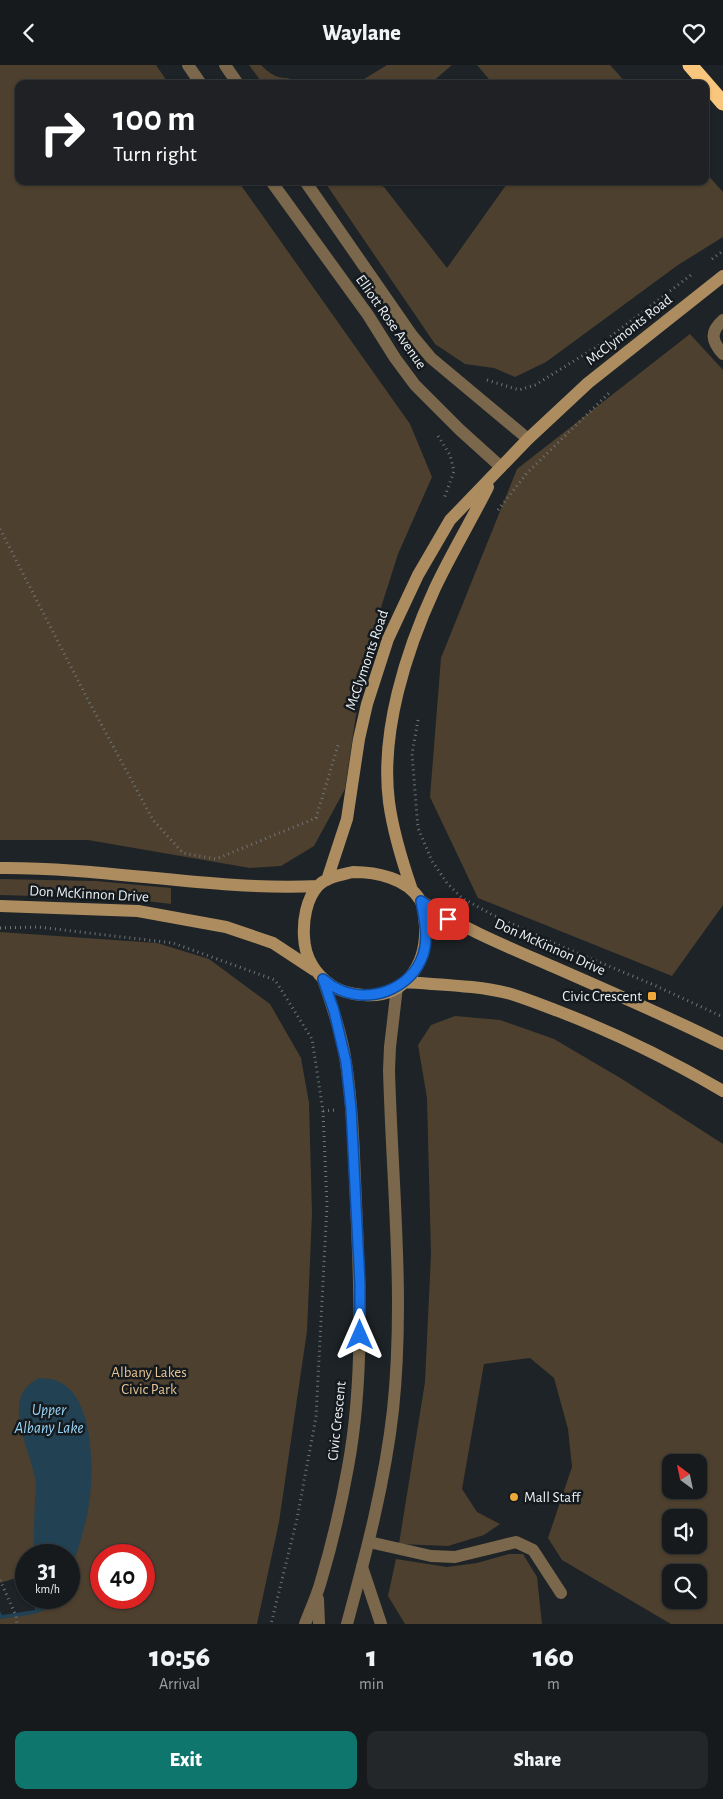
<!DOCTYPE html>
<style>
:root{--surface:#161a1d;--page:#23272a;--text:#f1f3f6;--muted:#9ea1a4;--line:#35383b;--accent:#0f766e}
body{margin:0;font-family:"Alegreya Sans",sans-serif;background:var(--page);color:var(--text);height:100vh;display:flex;flex-direction:column;font-size:19px;white-space:nowrap}
*{box-sizing:border-box;margin:0}
p{font-size:16px;color:var(--muted)}
.icon{flex:none;width:28px;height:28px;fill:none;stroke:currentColor;stroke-width:2;stroke-linecap:round;stroke-linejoin:round}
.map{position:relative;height:1559px;overflow:hidden}
.panel{display:flex;flex-direction:column;background:var(--surface);flex:1}
.panel>*{flex:none}
.guide{position:absolute;left:15px;top:15px;width:694px;height:105px;border-radius:10px;box-shadow:0 1px 4px #0004,0 0 0 1px var(--line);background:#202124;color:#fff;overflow:hidden}
.needle{width:32px;rotate:327deg}
.controls{position:absolute;left:662px;top:1389px;display:grid;gap:10px}
.controls a{display:grid;place-items:center;width:45px;height:45px;border-radius:10px;background:var(--surface);box-shadow:0 1px 4px #0004,0 0 0 1px var(--line);font-size:25px}
.speed{position:absolute;left:15px;top:1479px;display:flex;gap:10px;font-size:25px;font-weight:700;text-align:center}
.speed>*{display:grid;place-content:center;width:65px;height:65px;border-radius:50%;background:var(--surface);box-shadow:0 1px 4px #0004,0 0 0 1px var(--line);line-height:1}
.speed small{font-size:12px;font-weight:400}
.speed .limit{border:8px solid #d22;background:#fff;color:#111}
.pin{position:absolute;display:grid;place-items:center;width:42px;height:42px;color:#fff;margin:-21px;border-radius:10px;box-shadow:0 2px 8px #0006}
.me{position:absolute;width:55px;margin:-28px;rotate:0deg;stroke-linejoin:round;filter:drop-shadow(0 0 4px #0008)}
.turn{display:flex;align-items:center;gap:18px;height:105px;padding:0 15px;font-size:22px}
.turn .icon{width:65px;height:65px;stroke-width:2.5}
.turn b{display:block;font-size:35px;line-height:42px}
.eta{display:flex;justify-content:space-evenly;align-items:center;height:85px;text-align:center}
.eta b{font-size:30px;font-weight:800;line-height:35px}
.cta{display:flex;gap:10px;margin-top:auto;padding:10px 15px}
.cta a{flex:1;height:58px;border-radius:10px;background:var(--accent);color:#fff;font-size:20px;font-weight:800;line-height:58px;text-align:center}
.cta a+a{background:var(--page);color:var(--text)}
header{display:flex;justify-content:space-between;align-items:center;height:65px;padding:0 15px;background:var(--surface);font-size:22px;font-weight:800}
.map>svg:first-child{display:block}
.green{fill:#4e402e;fill-rule:evenodd}
.water{fill:#224152}
.pier{fill:#1d2327}
.lines{fill:none;stroke-linecap:round;stroke-linejoin:round}
.path{stroke:#6f7578;stroke-width:3;stroke-dasharray:1 4;stroke-linecap:butt}
.service{stroke:#7b674b;stroke-width:12}
.tertiary{stroke:#7b674b;stroke-width:12}
.secondary{stroke:#ad8d60;stroke-width:12}
.motorway{stroke:#f9c67d;stroke-width:15}
.route-casing{stroke:#114b97;stroke-width:12}
.route{stroke:#1a73e8;stroke-width:9}
.poi-dot{fill:#eca93a;stroke:#141a1e;stroke-width:2}
.labels{text-anchor:middle;dominant-baseline:central;stroke-width:5;stroke-linejoin:round;paint-order:stroke}
.street-label{font-size:15px;fill:#ecf0f3;stroke:#141a1e}
.poi-label{font-size:15px;fill:#ecf0f3;stroke:#141a1e;text-anchor:end}
.park-label{font-size:15px;fill:#e7c391;stroke:#141a1e}
.water-label{font-size:16px;font-style:italic;fill:#99d4f6;stroke:#141a1e}
</style>
<header><svg class="icon" aria-label="back" viewBox="0 0 24 24"><path d="M15 5l-7 7 7 7"/></svg>Waylane<svg class="icon" aria-label="heart" viewBox="0 0 24 24"><path d="M12 20l-8-8c-3-5 5-10 8-4 3-6 11-1 8 4z"/></svg></header>
<div class="map">
<svg width="723" height="1559" viewBox="0 0 723 1559">
<rect width="100%" height="100%" fill="#1d2327"/>
<path class="green" d="M0 0H156L169 19H19V116H238L410 359 432 412 398 489 364 596 345 724 314 781 281 801 250 803 88 775H0Z
M249 0H261C269 8 277 14 288 13L290 14 279 19H263Z
M387 0H452L430 19H356Z
M477 0H610L627 19H493Z
M705 107 723 127V172L678 200 546 297 515 312 494 303 465 299 435 279 324 116H366L384 122 447 203 509 116H705Z
M690 269 723 305V840L672 911 478 833 430 732 441 593 517 404Z
M0 814 96 816 171 823V839L130 834 0 830Z
M0 867 157 878 209 894 270 939 301 993 309 1038 312 1149 307 1266 279 1457 257 1559H0ZM26 1490H69V1532H26ZM101 1490H144V1532H101Z
M455 951 500 955 554 974 622 1014 723 1079V1559H671L562 1495 548 1473 572 1402 568 1364 554 1313 530 1293 484 1299 462 1424 477 1447 500 1459 484 1470 448 1481 399 1479 425 1317 431 1189 427 1033 418 980 431 960ZM671 1398H699V1425H671ZM671 1452H699V1480H671ZM671 1508H699V1535H671Z
M509 1489H523L537 1512 542 1559H405L388 1531 396 1494 447 1502 477 1498Z"/>
<path class="water" d="M40 1313C45 1314 51 1313 55 1315 95 1328 94 1406 89 1439 86 1460 77 1490 69 1509V1490H33C34 1472 34 1454 35 1436 35 1429 37 1420 35 1413 28 1379 0 1329 40 1313Z
M26 1513V1532L58 1533C49 1551 18 1551 0 1554V1520Z"/>
<path class="pier" d="M16 1513V1516L26 1513V1532L34 1533 35 1545 2 1550 0 1546V1518Z"/>
<g class="lines">
<path class="path" d="M712 194 723 186
M487 315 519 325 535 320 598 281 691 210
M438 371 450 390 454 406 444 434
M498 445 527 408 609 328
M0 464 87 633 153 755 183 788 216 794 316 753 339 677
M418 655 412 689 418 763 432 796 447 818 462 833 491 849 556 879 654 920 723 952
M0 863 38 862 173 878 275 915 312 974 323 1046 327 1140 316 1352 297 1454 271 1559
M323 1046 335 1045
M0 1515 16 1551 17 1559"/>
<path class="service" d="M723 255C709 267 712 277 723 289
M369 1477 431 1491 455 1492 516 1477 533 1485 561 1528
M362 1502 381 1559"/>
<path class="tertiary" d="M188 0 201 19
M225 0 238 19
M271 116 368 250 395 293 415 320 460 365 501 402
M305 116 411 269 431 293 528 374
M318 1534 319 1559
M305 1559C310 1545 317 1531 321 1516 332 1479 341 1441 348 1402 364 1315 360 1226 356 1138 354 1091 353 1044 346 998 342 970 332 941 323 914
M347 1559C366 1489 385 1417 393 1345 405 1232 392 1118 389 1005L390 982 397 922"/>
<path class="secondary" d="M0 803C107 802 211 826 318 821
M353 807C376 807 407 813 420 835 424 841 424 853 425 861 427 899 405 934 363 930 351 929 340 927 331 920 314 908 305 893 304 872 303 856 306 834 318 821 326 812 341 810 353 807Z
M327 815 347 754 359 674 367 639 388 574 418 510 450 455 528 374 588 318 723 211
M412 825C402 796 393 767 389 737 380 667 406 586 435 523 451 489 471 456 488 422
M421 836C463 864 508 882 554 902 611 927 667 951 723 979
M0 841 138 846 226 862 273 878 314 905
M405 917C440 920 477 920 511 929 527 934 542 940 558 946 615 968 670 995 723 1026"/>
<path class="motorway" d="M690 0 723 38"/>
</g>
<g class="lines">
<defs>
<path id="route" d="M360 1270V1219L351 1043 346 997 334 946 323 914C327 917 331 921 336 923 368 940 411 925 423 890 429 873 424 853 421 836L448 854"/>
</defs>
<use href="#route" class="route-casing"/>
<use href="#route" class="route"/>
</g>
<g class="poi-dot">
<rect x="647" y="926" width="10" height="10" rx="2.5"/>
<circle cx="514" cy="1432" r="5"/>
</g>
<g class="labels">
<g class="street-label">
<text transform="translate(391 257) rotate(55)">Elliott Rose Avenue</text>
<text transform="translate(629 265) rotate(-38)">McClymonts Road</text>
<text transform="translate(367 595) rotate(-71)">McClymonts Road</text>
<text transform="translate(89 829) rotate(3)">Don McKinnon Drive</text>
<text transform="translate(550 882) rotate(24)">Don McKinnon Drive</text>
<text transform="translate(337 1356) rotate(-84)">Civic Crescent</text>
</g>
<g class="poi-label">
<text x="642" y="931">Civic Crescent</text>
<text x="524" y="1432" text-anchor="start">Mall Staff</text>
</g>
<g class="park-label">
<text x="149" y="1307">Albany Lakes<tspan x="149" dy="17">Civic Park</tspan></text>
</g>
<g class="water-label">
<text x="49" y="1345">Upper<tspan x="49" dy="18">Albany Lake</tspan></text>
</g>
</g>
</svg>
<div class="controls">
<a><svg class="needle" viewBox="-14 -14 28 28"><path d="M0-13l5 13h-10z" fill="#e53935"/><path d="M0 13l5-13h-10z" fill="#9ea1a4"/></svg></a>
<a><svg class="icon" aria-label="sound" viewBox="0 0 24 24"><path d="M4 9h4l5-4v14l-5-4H4zM17 9q2 3 0 6"/></svg></a>
<a><svg class="icon" aria-label="search" viewBox="0 0 24 24"><circle cx="10" cy="10" r="6"/><path d="M15 15l6 6"/></svg></a>
</div>
<div class="speed"><div>31<small>km/h</small></div><div class="limit">40</div></div>
<div class="pin" style="left:448px;top:854px;background:#d93025"><svg class="icon" aria-label="arrive" viewBox="0 0 24 24"><path d="M6 21V4h12l-3 4 3 4H6"/></svg></div>
<svg class="me" style="left:360px;top:1270px" viewBox="-20 -20 40 40"><path d="M0-17L14 15 0 8-14 15z" fill="#1a73e8" stroke="#fff" stroke-width="4"/></svg>
<div class="guide">
<div class="turn"><svg class="icon" aria-label="right" viewBox="0 0 24 24"><path d="M7 20v-9h11M14 6l5 5-5 5"/></svg><div><b>100 m</b>Turn right</div></div>
</div>
</div>
<section class="panel">
<div class="eta">
<div><b>10:56</b><p>Arrival</p></div>
<div><b>1</b><p>min</p></div>
<div><b>160</b><p>m</p></div>
</div>
<div class="cta"><a>Exit</a><a>Share</a></div>
</section>
